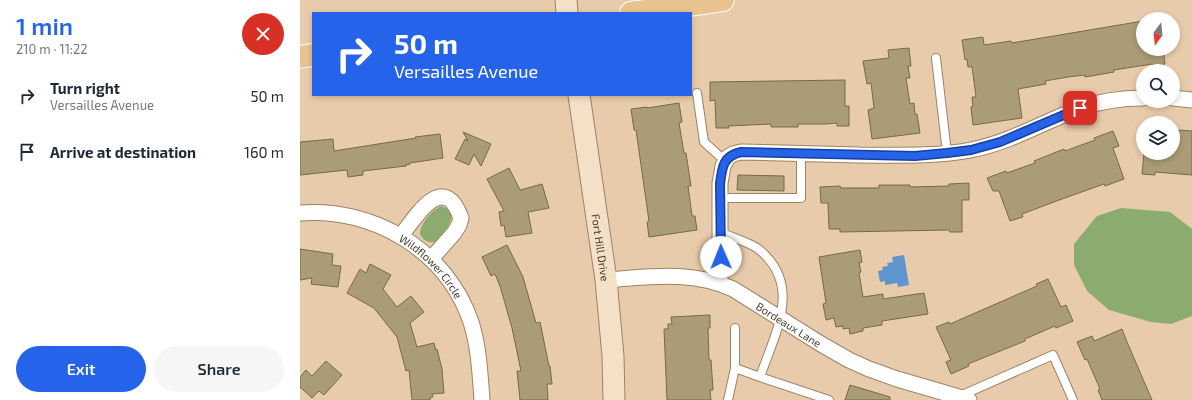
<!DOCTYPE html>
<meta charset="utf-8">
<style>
:root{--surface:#fff;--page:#f6f6f7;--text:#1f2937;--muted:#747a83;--accent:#2563eb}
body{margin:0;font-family:"Exo 2",sans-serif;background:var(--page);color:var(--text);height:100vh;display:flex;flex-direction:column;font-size:15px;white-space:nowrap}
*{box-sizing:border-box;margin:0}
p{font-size:13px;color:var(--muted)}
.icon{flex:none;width:22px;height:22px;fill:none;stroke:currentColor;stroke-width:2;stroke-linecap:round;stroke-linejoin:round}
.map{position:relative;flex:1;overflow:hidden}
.drawer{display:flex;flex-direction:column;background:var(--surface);width:300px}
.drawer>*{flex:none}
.guide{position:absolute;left:12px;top:12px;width:380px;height:84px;border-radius:0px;box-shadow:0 2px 6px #0003;background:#2563eb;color:#fff;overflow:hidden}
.needle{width:26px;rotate:195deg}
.controls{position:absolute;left:836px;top:12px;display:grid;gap:8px}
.controls a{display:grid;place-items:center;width:44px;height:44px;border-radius:50%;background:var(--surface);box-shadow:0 2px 6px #0003;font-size:20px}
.pin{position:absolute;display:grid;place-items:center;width:34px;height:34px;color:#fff;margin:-17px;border-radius:8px;box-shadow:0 2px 6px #0006}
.me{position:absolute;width:44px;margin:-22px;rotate:359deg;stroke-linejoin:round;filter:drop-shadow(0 0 3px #0008)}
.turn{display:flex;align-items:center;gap:14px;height:84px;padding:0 16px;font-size:18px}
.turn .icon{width:52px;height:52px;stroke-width:2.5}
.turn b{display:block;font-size:28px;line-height:34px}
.round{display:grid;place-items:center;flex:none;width:42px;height:42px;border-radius:21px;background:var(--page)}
.summary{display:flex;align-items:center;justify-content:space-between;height:68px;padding:0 16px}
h1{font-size:24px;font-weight:600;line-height:30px;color:var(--accent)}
.button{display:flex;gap:8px;margin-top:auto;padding:8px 16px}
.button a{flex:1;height:46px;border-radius:24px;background:var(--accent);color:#fff;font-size:16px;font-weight:600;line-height:46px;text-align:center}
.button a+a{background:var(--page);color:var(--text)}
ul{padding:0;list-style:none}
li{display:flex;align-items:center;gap:12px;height:56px;padding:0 16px}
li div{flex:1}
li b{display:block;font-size:15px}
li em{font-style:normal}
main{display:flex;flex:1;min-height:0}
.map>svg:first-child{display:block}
.green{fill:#8cac6f}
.water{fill:#5f95ce}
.building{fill:#a99c76;stroke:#776a47}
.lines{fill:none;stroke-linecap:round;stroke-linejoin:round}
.lane-casing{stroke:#9d8264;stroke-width:10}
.street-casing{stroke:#9d8264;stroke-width:17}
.secondary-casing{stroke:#9d8264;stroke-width:23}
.primary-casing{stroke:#fff;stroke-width:24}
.lane{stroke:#fff;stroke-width:8}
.street{stroke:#fff;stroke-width:15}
.secondary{stroke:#f4e0c7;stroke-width:21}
.primary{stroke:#e8c28f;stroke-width:22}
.route-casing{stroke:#184099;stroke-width:10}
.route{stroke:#2563eb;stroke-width:7}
.labels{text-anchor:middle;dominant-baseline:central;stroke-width:4;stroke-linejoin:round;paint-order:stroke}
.street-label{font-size:11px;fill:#45392c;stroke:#f5d8b7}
</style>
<main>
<section class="drawer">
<div class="summary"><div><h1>1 min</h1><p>210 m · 11:22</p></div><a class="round" style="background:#d93025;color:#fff"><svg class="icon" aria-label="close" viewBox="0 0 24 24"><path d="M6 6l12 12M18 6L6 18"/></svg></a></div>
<ul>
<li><svg class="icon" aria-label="right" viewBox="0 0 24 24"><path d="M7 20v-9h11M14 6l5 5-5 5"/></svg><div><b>Turn right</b><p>Versailles Avenue</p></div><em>50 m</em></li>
<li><svg class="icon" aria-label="arrive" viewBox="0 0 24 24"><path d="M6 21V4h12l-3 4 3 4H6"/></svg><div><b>Arrive at destination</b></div><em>160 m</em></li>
</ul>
<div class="button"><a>Exit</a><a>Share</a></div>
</section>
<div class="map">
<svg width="892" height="400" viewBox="0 0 892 400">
<rect width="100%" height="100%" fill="#e8cbab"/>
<path class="green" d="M141 206 150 210C156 222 142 233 135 242 127 243 124 241 120 234 120 224 132 210 141 206Z
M821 208 870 212 892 229V316L871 324 851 322 809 310 787 291 774 265V244L797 216Z"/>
<path class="water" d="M604 255 609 285 598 287 597 283 585 285V281L580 282 578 271 583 270 582 267 588 266 587 263 593 262 592 257Z"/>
<path class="building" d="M843 21V49H863L865 64 853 66 852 64 814 70V72L785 77V75L768 77 745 81 746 84 718 89 722 118 673 125 671 107 673 106 672 97H676L673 74 672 67H668L667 59 665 60 662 40 683 37 684 45 711 41 712 43Z
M609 48 611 66H608L610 78H606L610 104 614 103 615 114H617L620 133 572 139 568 110 574 108 571 83 567 84 563 61 589 58 588 50Z
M545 80V106H549V126H537V123L527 124H498V127H471V124L428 126 429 128H416L415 100 410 101V82Z
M379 103 382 122 379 123 384 153H386L391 186H388L392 216H395L397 230 349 237 347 222 349 221 336 130H334L331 109 347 107V108Z
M878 130 892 131V175L855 172V175L842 174 844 153H873V132H878Z
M813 131 819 146 813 148 824 179 805 186 804 184 762 199 722 214 723 217 710 221 699 191H693L687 178 706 171 707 173 735 163 734 161 764 149 765 151 795 140 794 138Z
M163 132 191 144 181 166 174 154 169 165 155 159 165 139 168 141Z
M140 134 143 158 110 163V164L106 165V166L63 171V175L48 177 47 170 0 175V142L33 139 34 151 116 138 115 137Z
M209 168 220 190 242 184 249 208 228 212 232 233 206 237 204 225 201 226 199 212 204 211 187 179Z
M438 175 484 176V191L437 190Z
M669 183V200H662V232H650L649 230 540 232V229H529L528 203H521L520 187 540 186 541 188H579V185H610V187L649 186V184Z
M207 245 223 277 236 323 240 322 249 366H250L252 384H247L248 400H220L217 371H221L212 328 200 286 195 274 191 276 182 257Z
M0 249 33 254 32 265 41 266 38 287 11 284 12 278 0 280Z
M560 250 562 262 559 263 561 272 559 273 563 297 583 294V299L624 293 628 314 582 321V325L563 328V331L550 334 549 328 543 329V326L536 327 534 318 526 320 523 304 526 303 519 257Z
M70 264 91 275 83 289 97 307 111 296 124 312 110 323 117 347 134 343 136 350 137 349 142 369 144 393 132 394 133 397 130 398V400H112L109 370 106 371 97 337 74 308 47 293 60 269 66 273Z
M748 279 761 307 766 305 773 321 756 328 755 326 725 339V341L668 364 669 366 651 374 646 362 651 360 636 327 649 322 650 324 737 286 736 284Z
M410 315V328H408L409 360H411L413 390H410L411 400H367L364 329H368V324H372L371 317Z
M822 329 827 342 852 400H802L798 390 800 389 787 359 785 360 777 342 792 336 794 341Z
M26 361 42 375 24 395 19 391 12 398 0 387V377L6 370 12 376Z
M550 385 590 397V400H545Z"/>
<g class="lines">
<defs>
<path id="lane" d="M636 58 647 153
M397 93 404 142 425 161
M420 198H501V154
M420 232C431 237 448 242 457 248 504 284 475 333 460 377L529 400
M435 328V368L460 377
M660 396 753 355 773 400
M428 400 435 368"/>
<g id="street">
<path d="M873 98 892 100"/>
<path id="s1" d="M0 213C74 207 147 251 171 322 179 347 180 374 182 400"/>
<path d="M101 236C116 216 144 170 161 218L159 225 154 233 131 259"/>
<path id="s2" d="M306 280C349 277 392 270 433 289L521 344 549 360 569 369 597 379 669 400"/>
<path d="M420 283V183L422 172 423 166 428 157 433 154 441 152C481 153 520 154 559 155 596 155 634 157 671 150 711 142 743 122 781 108 801 101 822 98 843 98"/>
</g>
<g id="secondary">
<path d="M266 0 267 13"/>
<path id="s3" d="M279 95 306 280 313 356 314 400"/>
</g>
<path id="primary" d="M331 13 423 0
M0 57 13 55"/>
</defs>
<use href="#lane" class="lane-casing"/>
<use href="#street" class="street-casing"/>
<use href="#secondary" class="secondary-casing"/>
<use href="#primary" class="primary-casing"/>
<use href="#lane" class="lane"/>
<use href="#street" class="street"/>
<use href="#secondary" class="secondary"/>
<use href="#primary" class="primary"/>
</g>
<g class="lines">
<defs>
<path id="route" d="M421 257 420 184C422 167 423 156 441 152L615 156 647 153 671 150 700 142 780 108"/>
</defs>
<use href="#route" class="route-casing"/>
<use href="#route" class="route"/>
</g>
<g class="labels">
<g class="street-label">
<text stroke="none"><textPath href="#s3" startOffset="154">Fort Hill Drive</textPath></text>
<text stroke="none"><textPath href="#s1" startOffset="148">Wildflower Circle</textPath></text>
<text stroke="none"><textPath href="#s2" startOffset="195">Bordeaux Lane</textPath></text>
</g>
</g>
</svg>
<div class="controls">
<a><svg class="needle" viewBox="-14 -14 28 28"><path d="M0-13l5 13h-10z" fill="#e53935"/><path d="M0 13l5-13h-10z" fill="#747a83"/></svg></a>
<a><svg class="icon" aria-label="search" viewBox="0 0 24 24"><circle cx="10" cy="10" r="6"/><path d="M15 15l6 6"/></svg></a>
<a><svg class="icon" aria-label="layers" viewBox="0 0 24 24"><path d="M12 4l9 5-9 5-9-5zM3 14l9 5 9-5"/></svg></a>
</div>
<div class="pin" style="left:780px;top:108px;background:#d93025"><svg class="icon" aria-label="arrive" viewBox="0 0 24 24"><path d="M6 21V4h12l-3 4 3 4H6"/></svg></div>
<svg class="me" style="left:421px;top:257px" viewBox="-20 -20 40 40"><circle r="19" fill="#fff"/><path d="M0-13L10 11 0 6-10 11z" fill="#2563eb"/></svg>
<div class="guide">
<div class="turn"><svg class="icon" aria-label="right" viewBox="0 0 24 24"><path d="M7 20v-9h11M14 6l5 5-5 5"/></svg><div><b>50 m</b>Versailles Avenue</div></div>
</div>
</div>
</main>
